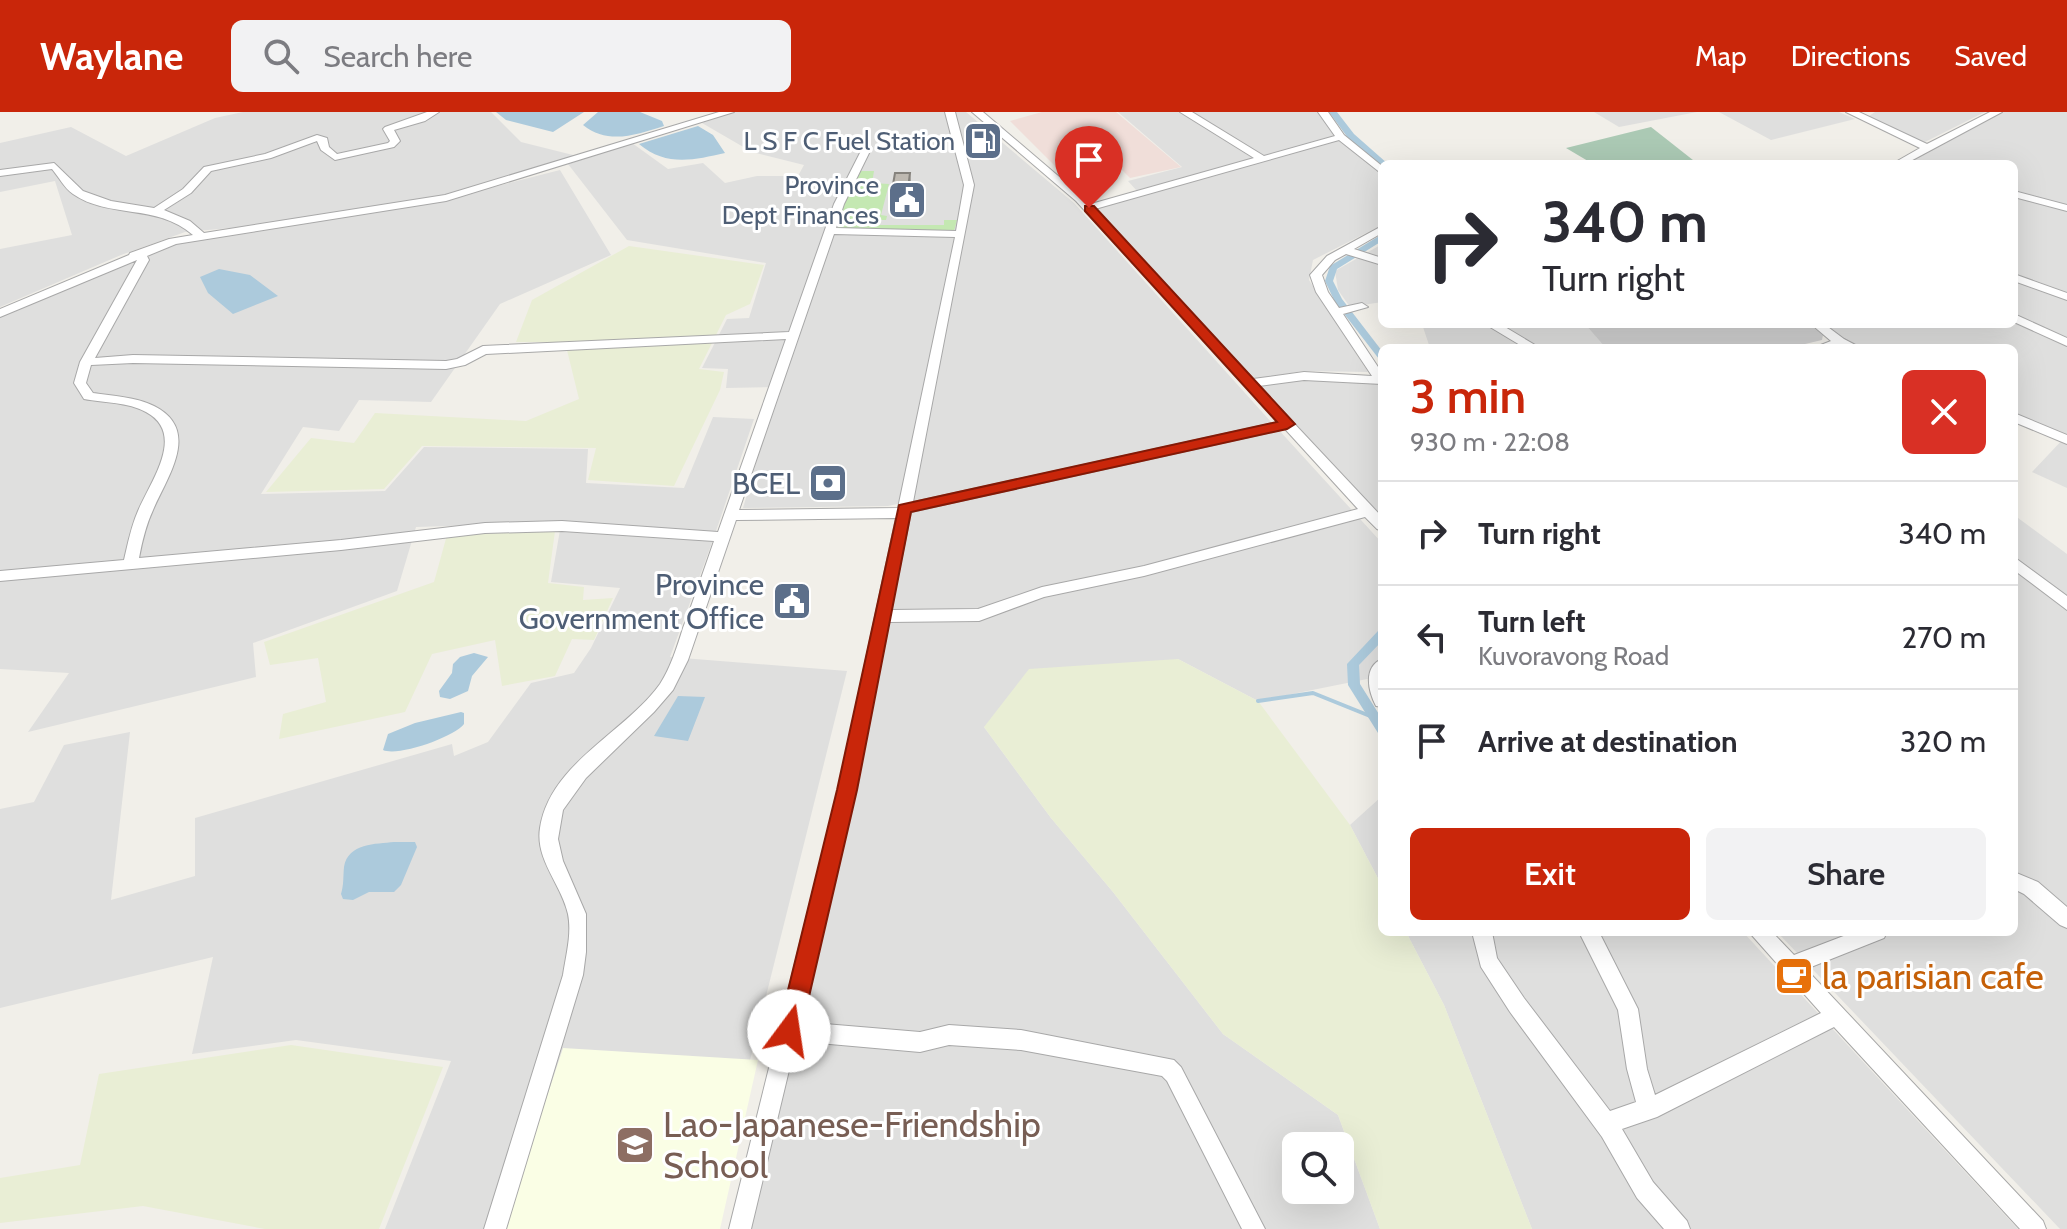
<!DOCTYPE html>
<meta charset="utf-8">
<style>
:root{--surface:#fff;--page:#f2f2f3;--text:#2b2b33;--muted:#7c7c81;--line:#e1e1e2;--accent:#c9260a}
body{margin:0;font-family:Cabin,sans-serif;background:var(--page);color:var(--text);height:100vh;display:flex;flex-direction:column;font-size:30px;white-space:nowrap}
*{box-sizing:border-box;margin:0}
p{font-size:26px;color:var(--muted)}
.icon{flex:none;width:44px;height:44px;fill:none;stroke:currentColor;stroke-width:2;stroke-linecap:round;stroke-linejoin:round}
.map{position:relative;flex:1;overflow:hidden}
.details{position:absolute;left:1378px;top:232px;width:640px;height:592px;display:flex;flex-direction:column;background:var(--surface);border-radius:12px;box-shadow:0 8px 32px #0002}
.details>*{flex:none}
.top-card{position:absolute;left:1378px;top:48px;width:640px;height:168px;border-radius:12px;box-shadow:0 8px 32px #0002;background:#fff;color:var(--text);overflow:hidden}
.buttons{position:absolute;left:1282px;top:1020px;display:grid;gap:16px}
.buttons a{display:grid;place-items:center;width:72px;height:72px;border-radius:12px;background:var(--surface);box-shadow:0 8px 32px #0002;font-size:40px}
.pin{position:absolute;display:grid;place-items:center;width:68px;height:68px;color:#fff;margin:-82px -34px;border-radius:50% 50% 50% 0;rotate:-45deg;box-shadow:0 0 8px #0007}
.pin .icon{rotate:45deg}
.me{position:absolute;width:88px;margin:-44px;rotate:14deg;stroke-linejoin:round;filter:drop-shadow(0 0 6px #0008)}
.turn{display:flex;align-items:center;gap:28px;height:168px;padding:0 32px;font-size:36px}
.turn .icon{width:104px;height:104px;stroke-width:2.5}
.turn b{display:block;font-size:56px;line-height:68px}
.round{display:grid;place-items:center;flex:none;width:84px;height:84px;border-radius:12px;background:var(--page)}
.overview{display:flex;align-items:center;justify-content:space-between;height:136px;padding:0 32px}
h1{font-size:48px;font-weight:600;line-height:60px;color:var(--accent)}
.button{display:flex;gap:16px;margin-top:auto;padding:16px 32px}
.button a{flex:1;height:92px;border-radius:12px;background:var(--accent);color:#fff;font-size:32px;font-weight:600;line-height:92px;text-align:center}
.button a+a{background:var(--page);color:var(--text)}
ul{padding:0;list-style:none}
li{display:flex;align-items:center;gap:24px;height:104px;padding:0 32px;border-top:2px solid var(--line)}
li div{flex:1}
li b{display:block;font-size:30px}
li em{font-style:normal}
header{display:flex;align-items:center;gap:48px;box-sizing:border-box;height:112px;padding:0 40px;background:var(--accent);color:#fff}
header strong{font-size:38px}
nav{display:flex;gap:44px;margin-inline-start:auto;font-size:28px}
.search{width:560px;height:72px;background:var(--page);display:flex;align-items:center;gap:20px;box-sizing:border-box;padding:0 28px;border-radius:12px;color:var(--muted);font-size:30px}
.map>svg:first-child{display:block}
.residential{fill:#dfdfde;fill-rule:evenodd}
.commercial{fill:#f0ded9}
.education{fill:#fafee5}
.religious{fill:#cfcfcf}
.farmland{fill:#e9eed5}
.grass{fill:#c4e8b2}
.cemetery{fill:#abc9b4}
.water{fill:#accadc}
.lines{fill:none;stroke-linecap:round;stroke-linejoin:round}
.stream{stroke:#accadc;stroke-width:4}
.canal{fill:#accadc;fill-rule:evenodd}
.minor-casing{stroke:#a8a8a8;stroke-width:2}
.minor{fill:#fff;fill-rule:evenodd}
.wall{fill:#a39f98}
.shaded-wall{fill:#85827c}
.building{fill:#beb9b1;stroke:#85827c;stroke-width:2}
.route{fill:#c9260a;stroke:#831906;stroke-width:2}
.labels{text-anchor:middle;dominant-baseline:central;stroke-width:6;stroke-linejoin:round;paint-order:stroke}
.far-service-label{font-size:26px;fill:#4e5e75;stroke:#fff;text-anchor:end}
.service-label{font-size:30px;fill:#4e5e75;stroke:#fff;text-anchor:end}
.near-food-label{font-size:36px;fill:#c56008;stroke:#fff;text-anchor:start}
.near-education-label{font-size:36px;fill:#785e54;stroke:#fff;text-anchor:start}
</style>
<header>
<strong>Waylane</strong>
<div class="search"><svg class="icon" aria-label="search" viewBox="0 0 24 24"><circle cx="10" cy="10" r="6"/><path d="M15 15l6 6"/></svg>Search here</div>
<nav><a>Map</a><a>Directions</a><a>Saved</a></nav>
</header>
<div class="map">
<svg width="2067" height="1117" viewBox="0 0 2067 1117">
<rect width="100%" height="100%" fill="#f1efe9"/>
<path class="residential" d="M243 0H491L521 30 577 44 438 85 265 113 185 120 121 143 0 195V137L72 123 55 69 0 80V31L71 15 126 44 215 6Z
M733 0H966L1074 91 1272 311 888 394 743 396 778 275 726 276 728 257 702 256 727 207 749 206 766 151 627 128 568 52 632 31 668 57 703 51 725 71 757 64H798L804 53 752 40 702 11Z
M1118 0H1320L1337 24 1137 79 1128 69 1182 55Z
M1594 0H1697L1619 15Z
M1719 0H1839L1855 7 1771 28Z
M1875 0H1985L1921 32 1866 6Z
M2000 0H2067V376L2032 360 2066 324 2014 302V236H1857L1821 212H2014V52H1903Z
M1339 26 1382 61V113L1313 148 1309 168 1368 260 1303 259 1251 268 1088 95Z
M560 58 611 143 500 192 431 290 359 288 339 319 303 315 261 382 385 379 424 335 588 337 586 371 684 376 713 305 754 307 715 422 571 410 416 415 397 479 253 531 256 565 28 620 69 561 0 557V199L143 138 209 124 255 120 446 87Z
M1382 132V190L1350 195 1338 178 1335 159Z
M1422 212H1802L1778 236H1430Z
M1308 264 1382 270V405L1257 274Z
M1277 316 1382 431V564L1258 589 1178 547 984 615 1051 706 1113 780 1223 922 1338 1003 1380 1117H745L906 400ZM1296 1034H1340V1078H1296Z
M2014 403 2067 442V1117H2060L1777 820H2014Z
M560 418 713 428 670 545 847 559 708 1117H385L451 949 296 928 192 942 213 845 0 896V697L34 690 64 633 130 620 111 788 195 764V706L452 632 454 644 488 630 531 571 574 561 591 536 620 476 551 470Z
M1382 684V774L1350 713Z
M1406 820H1743L2018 1117H1532L1444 893Z"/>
<path class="commercial" d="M1042 0H1116L1181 55 1130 66 1113 49 1062 61 1010 9Z"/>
<path class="education" d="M563 936 758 948 720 1117H503Z"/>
<path class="religious" d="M1585 212H1809L1823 223 1822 228 1788 236H1606Z"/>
<path class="farmland" d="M629 134 764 153 750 192 726 203 699 257 724 260 720 278 674 374 588 368 596 336 422 334 384 377 266 380 311 326 354 331 375 301 526 309 579 287 565 230H516L532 188Z
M555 419 548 471 584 475 583 488 613 486 594 528 572 527 555 564 502 574 495 528 432 542 405 600 279 627 283 602 326 590 318 546 270 553 264 530 434 470 447 423Z
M1178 547 1258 589 1350 713 1382 774V820H1406L1444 893 1532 1117H1380L1338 1003 1223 922 1113 780 1051 706 984 615 1029 557Z
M291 933 443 955 379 1117H265L143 1094 0 1111V1066L80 1053 99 962Z"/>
<path class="grass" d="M859 59H874L872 71 889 72 881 103 887 104 886 108H850L848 113H944V108H957L954 119 838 117 842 92Z"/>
<path class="cemetery" d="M1651 15 1698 52H1593L1566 36Z"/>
<path class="water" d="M496 0H584L553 20 506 8Z
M598 0H640L662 9 664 14C636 23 608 33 583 13Z
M698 14 713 23 725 41C694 48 666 55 639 32Z
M219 157 250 163 278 184 233 202 208 181 200 165Z
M474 541 488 545 472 564 468 579 450 587 440 585 439 579 452 561 453 552 460 545Z
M678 584 705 585 688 629 654 624Z
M461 600 464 601V612C454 625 398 645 383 638L388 622 415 611Z
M394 730H415L417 735 401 773 394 780H369L353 788 343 787 341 782C344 772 343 765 344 755 348 731 376 732 394 730Z"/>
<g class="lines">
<path class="stream" d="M1258 589 1313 581 1375 606"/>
<path class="canal" d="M1329 0H1337L1354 22 1388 52 1381 54 1348 26Z
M1379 124H1382V129L1337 157 1333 169 1342 187 1382 239V248L1379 247 1335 190 1325 169 1330 154Z
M1382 518V529L1359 553 1360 572 1382 607V622L1378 621 1348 573 1347 552 1378 519Z"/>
<defs>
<path id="minor" d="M427 0H439L425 9 394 18 400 29 394 35 335 48 321 38 317 29 271 46 211 59 191 81 164 98 190 109 204 121 445 83 719 0H734L446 89 176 132 147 144 149 148 95 246 133 243 446 249 457 247 483 234 789 220 834 92 864 33 872 35 844 92 836 116 956 119 964 73 945 0H955L974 73 913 390 1278 310 1076 89 972 0H983L1091 92 1254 46 1180 0H1192L1264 44 1335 24 1318 0H1328L1344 23 1382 54V62L1339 28 1095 97 1253 267 1304 260 1372 264 1316 180 1310 163 1327 144 1382 114V121L1354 137 1382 146V153L1346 142 1335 148 1322 163 1328 180 1339 196 1362 191 1368 195 1343 202 1382 261V272L1304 268 1259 274 1382 405V419L1377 417 1365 405 1144 464 1044 485 979 509 889 510 856 678 801 910 920 920 949 913 1021 918 1174 948 1181 955 1265 1117H1242L1167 969 1162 964 1021 938 949 933 920 940 796 929 751 1117H729L838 678 896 406 736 408 688 548 673 578 654 600 586 666 563 698 558 727 563 749 586 802V840L583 863 506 1117H484L563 863C566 843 572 822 568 802 562 773 535 748 540 716 550 651 625 621 660 572 671 555 677 535 683 516 694 487 704 458 714 429L562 419 485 421 341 438 0 469V459L124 448C128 431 131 415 138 399 150 370 187 322 146 300 128 290 104 291 84 287L74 271 80 250 137 148 0 205V197L129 143 130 141 169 127 193 123C156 91 109 107 73 82 64 76 59 65 52 57L0 64V58L54 51 83 79 111 89 154 96 183 77 204 55 265 42 317 23 327 26 329 35 337 42 388 31 390 29 383 17 385 15ZM834 122 955 125 898 396 739 398ZM786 227 718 420 562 409 485 411 341 428 139 446C142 430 146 413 153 398 167 365 202 318 154 294 136 285 113 284 93 281L86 271 91 253 133 251 446 257 465 253 486 242ZM1285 317 1358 397 1144 454 1042 475 978 497 891 498 911 400Z
M1846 0H1859L1927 32 1990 0H2002L1905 52H1892L1920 36Z
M2014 79 2067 93V99L2014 85Z
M2014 162 2067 181V188L2014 169Z
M2014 202 2067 226V234L2014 210Z
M1485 212H1500L1540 236H1525Z
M1811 212H1824L1844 227 1861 236 1839 234 1813 236 1831 229Z
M2014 301 2067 323V332L2014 310Z
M2014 445 2067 484V498L2014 458Z
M1382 547V595L1376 594C1368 579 1363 555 1382 547Z
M2014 760 2038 770 2067 795V816L2060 813 2024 782 2014 777Z
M1472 820H1492L1497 846 1524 886 1610 999 1636 990 1627 957 1618 898 1579 820H1599L1638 897 1647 957 1655 983 1821 901 1749 820H1772L1794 843 1854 820H1887L1884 826 1806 857 2043 1109 2046 1117H2020L1834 915 1657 1005 1622 1017 1653 1070 1687 1109 1690 1117H1664L1637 1086 1602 1025 1510 900 1481 855Z"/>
</defs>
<use href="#minor" class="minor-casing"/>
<use href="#minor" class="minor"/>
</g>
<path class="wall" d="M910 61 911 76 909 99H892L891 84Z"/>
<path class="shaded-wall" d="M910 61 911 76 909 99 907 84Z"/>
<path class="building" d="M895 61H910L907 84H891Z"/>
<path class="route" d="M1085 94H1094L1295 312 1287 317 911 400 857 678 801 919 797 927 789 930 781 927 778 919 837 678 899 393 1277 310 1085 99Z"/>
<defs>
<symbol id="fuel-square" viewBox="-11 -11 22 22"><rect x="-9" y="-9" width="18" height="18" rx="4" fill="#5c6f8a" stroke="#fff"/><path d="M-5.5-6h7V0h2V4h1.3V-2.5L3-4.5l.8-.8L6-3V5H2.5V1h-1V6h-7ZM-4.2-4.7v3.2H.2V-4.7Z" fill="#fff"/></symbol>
<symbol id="civic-square" viewBox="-11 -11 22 22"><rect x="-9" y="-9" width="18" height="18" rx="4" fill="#5c6f8a" stroke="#fff"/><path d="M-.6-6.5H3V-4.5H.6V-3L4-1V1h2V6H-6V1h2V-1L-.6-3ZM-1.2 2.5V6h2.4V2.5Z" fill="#fff"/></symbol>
<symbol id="bank-square" viewBox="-11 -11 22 22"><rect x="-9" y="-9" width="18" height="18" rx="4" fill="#5c6f8a" stroke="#fff"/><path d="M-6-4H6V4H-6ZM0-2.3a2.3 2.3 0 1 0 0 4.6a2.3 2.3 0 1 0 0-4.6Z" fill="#fff"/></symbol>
<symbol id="cafe-square" viewBox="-11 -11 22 22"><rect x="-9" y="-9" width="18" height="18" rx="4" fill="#e8710a" stroke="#fff"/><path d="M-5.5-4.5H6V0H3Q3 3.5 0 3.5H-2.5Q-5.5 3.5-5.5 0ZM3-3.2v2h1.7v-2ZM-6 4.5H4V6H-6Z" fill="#fff"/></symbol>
<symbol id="school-square" viewBox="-11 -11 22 22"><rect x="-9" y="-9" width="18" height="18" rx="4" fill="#8d6e63" stroke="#fff"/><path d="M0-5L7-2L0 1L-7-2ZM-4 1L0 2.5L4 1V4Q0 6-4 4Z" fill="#fff"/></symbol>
</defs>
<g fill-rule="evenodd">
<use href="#fuel-square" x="961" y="7" width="44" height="44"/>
<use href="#civic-square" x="885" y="66" width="44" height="44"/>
<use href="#bank-square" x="806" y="349" width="44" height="44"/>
<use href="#civic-square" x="770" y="467" width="44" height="44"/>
<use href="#cafe-square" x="1772" y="842" width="44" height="44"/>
<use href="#school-square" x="613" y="1011" width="44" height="44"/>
</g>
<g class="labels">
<g class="far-service-label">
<text x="955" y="29">L S F C Fuel Station</text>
<text x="879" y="73">Province<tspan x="879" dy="30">Dept Finances</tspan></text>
</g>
<g class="service-label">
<text x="800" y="371">BCEL</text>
<text x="764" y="472">Province<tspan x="764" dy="34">Government Office</tspan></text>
</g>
<g class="near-food-label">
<text x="1822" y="864">la parisian cafe</text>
</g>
<g class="near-education-label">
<text x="663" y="1012">Lao-Japanese-Friendship<tspan x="663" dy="41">School</tspan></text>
</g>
</g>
</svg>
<div class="buttons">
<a><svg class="icon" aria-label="search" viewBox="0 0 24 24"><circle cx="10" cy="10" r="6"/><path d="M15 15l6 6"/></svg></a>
</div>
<div class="pin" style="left:1089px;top:96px;background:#d93025"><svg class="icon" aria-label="arrive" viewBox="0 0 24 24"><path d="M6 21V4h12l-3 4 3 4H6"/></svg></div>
<svg class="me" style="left:789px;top:919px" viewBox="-20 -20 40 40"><circle r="19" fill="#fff"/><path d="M0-13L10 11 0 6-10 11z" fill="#c9260a"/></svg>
<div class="top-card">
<div class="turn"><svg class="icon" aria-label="right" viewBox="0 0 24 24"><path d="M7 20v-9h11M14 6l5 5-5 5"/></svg><div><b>340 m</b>Turn right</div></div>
</div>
<section class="details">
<div class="overview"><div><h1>3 min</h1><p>930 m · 22:08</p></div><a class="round" style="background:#d93025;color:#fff"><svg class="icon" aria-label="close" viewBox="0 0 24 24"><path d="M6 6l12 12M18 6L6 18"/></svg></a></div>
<ul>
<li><svg class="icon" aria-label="right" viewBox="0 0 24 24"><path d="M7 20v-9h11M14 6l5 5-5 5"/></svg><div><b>Turn right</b></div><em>340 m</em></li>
<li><svg class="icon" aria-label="left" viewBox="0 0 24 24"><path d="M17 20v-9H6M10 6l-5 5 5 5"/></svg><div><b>Turn left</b><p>Kuvoravong Road</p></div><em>270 m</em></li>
<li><svg class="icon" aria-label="arrive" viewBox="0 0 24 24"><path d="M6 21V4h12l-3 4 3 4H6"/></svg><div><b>Arrive at destination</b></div><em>320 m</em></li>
</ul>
<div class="button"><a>Exit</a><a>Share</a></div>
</section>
</div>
